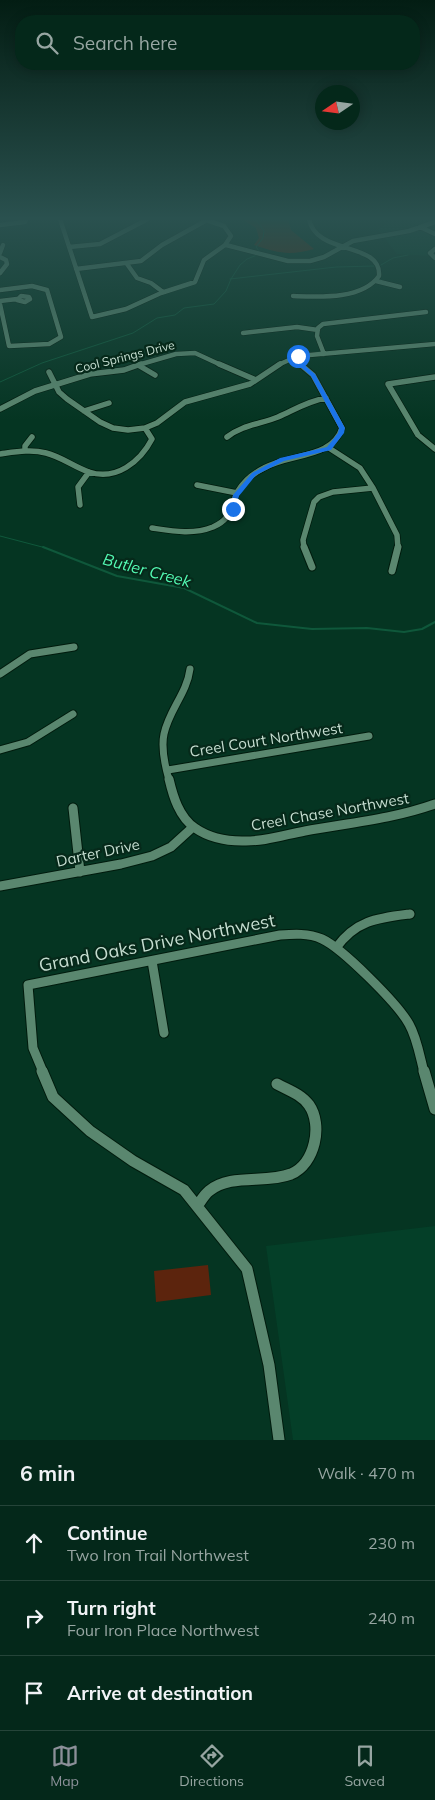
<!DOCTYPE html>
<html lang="en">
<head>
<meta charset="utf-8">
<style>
  body { margin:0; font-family:Mulish,sans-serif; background:#0d3023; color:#f1f3f6 }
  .compass { position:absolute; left:315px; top:85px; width:45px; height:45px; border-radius:50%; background:#04281a; box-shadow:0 2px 12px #0003; rotate:257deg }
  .stop { position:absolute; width:15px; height:15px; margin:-11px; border:4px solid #1a73e8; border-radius:50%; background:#fff }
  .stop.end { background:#1a73e8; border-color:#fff; box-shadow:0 1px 5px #0008 }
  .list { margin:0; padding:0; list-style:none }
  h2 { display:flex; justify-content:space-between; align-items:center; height:65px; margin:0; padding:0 20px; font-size:21px }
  h2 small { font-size:16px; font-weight:400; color:#97a6a2 }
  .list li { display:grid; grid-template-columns:32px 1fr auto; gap:15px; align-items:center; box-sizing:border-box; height:75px; padding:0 20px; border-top:1px solid #254439 }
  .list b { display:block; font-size:19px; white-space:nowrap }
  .list p { margin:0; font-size:16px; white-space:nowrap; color:#97a6a2 }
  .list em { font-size:16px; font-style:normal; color:#97a6a2 }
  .icon { flex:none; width:28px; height:28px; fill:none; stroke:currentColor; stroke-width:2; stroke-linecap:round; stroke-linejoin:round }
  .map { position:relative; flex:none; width:435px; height:1440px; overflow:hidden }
  .search { position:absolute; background:#04281a; box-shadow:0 2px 12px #0003; left:15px; right:15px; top:15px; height:55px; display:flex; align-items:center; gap:12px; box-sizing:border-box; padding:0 18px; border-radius:20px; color:#97a6a2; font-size:19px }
  .sheet { height:290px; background:#04281a }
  nav { display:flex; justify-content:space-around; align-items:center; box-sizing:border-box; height:70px; border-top:1px solid #254439; background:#04281a; font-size:14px; color:#97a6a2 }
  nav a { display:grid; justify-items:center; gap:2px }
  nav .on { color:#8c9099 }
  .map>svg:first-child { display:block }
  .built { fill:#043f28 }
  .green { fill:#5c240d }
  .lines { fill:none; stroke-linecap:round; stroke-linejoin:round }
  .stream-far1 { stroke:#0f583b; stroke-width:1 }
  .stream { stroke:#0f583b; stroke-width:2 }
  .street-far4-casing { stroke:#001b0d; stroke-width:5.5 }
  .street-far3-casing { stroke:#001b0d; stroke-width:7 }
  .street-far2-casing { stroke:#001b0d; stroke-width:9 }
  .street-far1-casing { stroke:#001b0d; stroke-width:11 }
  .street-casing { stroke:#001b0d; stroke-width:13 }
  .street-far4 { stroke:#5a876f; stroke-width:4.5 }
  .street-far3 { stroke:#5a876f; stroke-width:5.5 }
  .street-far2 { stroke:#5a876f; stroke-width:7 }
  .street-far1 { stroke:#5a876f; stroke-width:9 }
  .street { stroke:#5a876f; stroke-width:11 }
  .route { fill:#1a73e8 }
  .labels { text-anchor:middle; stroke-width:4.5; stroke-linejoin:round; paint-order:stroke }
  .far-street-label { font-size:12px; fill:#c5ddd0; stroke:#06291a }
  .street-label { font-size:15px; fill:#c5ddd0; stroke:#06291a }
  .water-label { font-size:16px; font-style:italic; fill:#53fab3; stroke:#06291a }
  .near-street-label { font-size:18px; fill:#c5ddd0; stroke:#06291a }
</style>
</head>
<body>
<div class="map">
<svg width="435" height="1440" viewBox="0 0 435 1440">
  <rect width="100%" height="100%" fill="#053522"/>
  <path class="built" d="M382 219H435V263L429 256 397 254 378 230 385 224Z
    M435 1226V1440H293L266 1246Z"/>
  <path class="green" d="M242 219H288L291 230 314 249C289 256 278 253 254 245L259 238 256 228Z
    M208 1265 211 1295 156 1302 154 1271Z"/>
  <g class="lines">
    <path class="stream-far1" d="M256 219 264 231 263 238 256 247 259 251
      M381 265 393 258 408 255
      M230 279 336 267 375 266
      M0 382 42 363 133 333 157 318 175 315 184 308 214 304 226 291 231 279 240 265 247 259 257 255
      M0 536 46 548"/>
    <path class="stream" d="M43 547 117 576 184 588 257 623 312 629 367 628 404 632 422 629 435 622"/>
    <defs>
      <path id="street-far4" d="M60 219 92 317 126 309 161 293 195 282 204 260 225 245 231 236 224 226 203 219
        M0 225 25 222 26 219
        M420 227 435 234
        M226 245 288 261H310L324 257 353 241 409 231 435 222
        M69 247 100 244 148 219
        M435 249 430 253 435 258
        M0 253 3 245
        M0 257 6 260 7 264 0 273
        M127 264 137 278 151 283 163 292
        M76 269 141 261 162 245 207 220
        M376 281 400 287
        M0 290 32 286 47 290 61 337 49 344 9 346 0 304
        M21 296 29 297 30 299 25 302 17 300Z
        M293 296C319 297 362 300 379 276 382 241 316 256 309 219
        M0 301 17 299
        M243 333 297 327 318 330
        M324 354 317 336 318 328 323 324 426 312
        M293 358 301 365
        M138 365 176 354 195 353 221 365
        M278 365 298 356 435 344"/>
      <path id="street-far3" d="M219 364 256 380
        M138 365 155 375
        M49 372 59 392 67 399 100 422 113 428 128 430 145 428 157 423 185 402 250 384 280 364
        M435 377 388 384 418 435 435 449
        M0 409 35 391 90 374 124 370 141 364
        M84 411 109 403
        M227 437C242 425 261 424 278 417 294 410 308 401 326 398
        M329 448 360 468 373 488 397 535 398 548
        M25 451V446L32 437
        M0 454C15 452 31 449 46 453 62 457 74 467 89 472 116 481 140 462 152 439L145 428
        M197 485 237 493
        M80 505 78 487 89 472
        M152 528C172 531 193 535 213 527 233 518 229 508 238 491 244 481 254 473 264 468 290 453 332 459 342 428L313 375 300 364
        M304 548 303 540 314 502 319 497 333 492 373 488"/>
      <path id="street-far2" d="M304 547 312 567
        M392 571 398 547
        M0 674 30 654 74 647
        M0 750 28 742 73 714
        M168 770 369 736
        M169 780C165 766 161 748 164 734 169 710 187 693 190 669"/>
      <path id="street-far1" d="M169 779C173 796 179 817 195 828 208 837 226 841 242 841 263 842 284 835 305 831 349 823 393 819 435 804
        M73 808 80 872
        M0 886 121 864 152 856 171 847 193 827
        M336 948C356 920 378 918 410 914
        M152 961 164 1033
        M43 1072 33 1048 28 985 280 935C294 934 308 933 322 939 342 948 398 1004 409 1024 417 1038 420 1057 424 1072"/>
      <path id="street" d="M42 1071 53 1097 90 1131 133 1161 184 1190 247 1269 269 1365 279 1440
        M424 1071 435 1109
        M197 1206C201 1201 204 1195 209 1191 231 1173 265 1184 291 1174 315 1164 323 1125 309 1105 301 1094 288 1090 277 1084"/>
    </defs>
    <use href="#street-far4" class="street-far4-casing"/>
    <use href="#street-far3" class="street-far3-casing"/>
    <use href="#street-far2" class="street-far2-casing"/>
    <use href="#street-far1" class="street-far1-casing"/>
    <use href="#street" class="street-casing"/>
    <use href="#street-far4" class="street-far4"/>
    <use href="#street-far3" class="street-far3"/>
    <use href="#street-far2" class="street-far2"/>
    <use href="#street-far1" class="street-far1"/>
    <use href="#street" class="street"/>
  </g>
  <linearGradient id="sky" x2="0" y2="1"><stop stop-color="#031d13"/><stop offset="0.52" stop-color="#2a514f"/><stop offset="1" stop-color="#2a514f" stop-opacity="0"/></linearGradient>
  <rect width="435" height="420" fill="url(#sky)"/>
  <path class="route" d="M296 355H300V357L297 359 315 374 345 428 344 433 331 450 284 461 256 475 239 496 235 511H230L233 495 252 473 280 458 327 447 338 433 339 428 311 376 290 358Z"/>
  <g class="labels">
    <g class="far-street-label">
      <text transform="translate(125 357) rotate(-14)" y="4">Cool Springs Drive</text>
    </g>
    <g class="street-label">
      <text transform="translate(266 740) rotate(-9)" y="5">Creel Court Northwest</text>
      <text transform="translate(330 812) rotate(-10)" y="5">Creel Chase Northwest</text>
      <text transform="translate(98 853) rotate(-12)" y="5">Darter Drive</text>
    </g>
    <g class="water-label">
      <text transform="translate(147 570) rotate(15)" y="6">Butler Creek</text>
    </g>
    <g class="near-street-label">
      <text transform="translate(157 943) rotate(-11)" y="6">Grand Oaks Drive Northwest</text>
    </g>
  </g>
</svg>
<svg class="compass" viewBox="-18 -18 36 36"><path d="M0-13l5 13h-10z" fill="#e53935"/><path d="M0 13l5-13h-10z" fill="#97a6a2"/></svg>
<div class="stop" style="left:298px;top:356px"></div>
<div class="stop end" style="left:233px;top:509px"></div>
<div class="search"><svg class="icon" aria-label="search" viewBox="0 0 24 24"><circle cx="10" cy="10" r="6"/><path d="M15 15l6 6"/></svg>Search here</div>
</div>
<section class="sheet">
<h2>6 min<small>Walk · 470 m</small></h2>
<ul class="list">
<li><svg class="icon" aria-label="ahead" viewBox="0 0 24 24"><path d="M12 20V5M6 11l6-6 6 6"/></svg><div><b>Continue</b><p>Two Iron Trail Northwest</p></div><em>230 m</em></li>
<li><svg class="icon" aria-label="right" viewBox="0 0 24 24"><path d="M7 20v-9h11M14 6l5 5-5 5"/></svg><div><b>Turn right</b><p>Four Iron Place Northwest</p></div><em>240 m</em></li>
<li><svg class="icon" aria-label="arrive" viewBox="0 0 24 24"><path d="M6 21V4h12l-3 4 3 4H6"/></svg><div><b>Arrive at destination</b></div></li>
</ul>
</section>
<nav>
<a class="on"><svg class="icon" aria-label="map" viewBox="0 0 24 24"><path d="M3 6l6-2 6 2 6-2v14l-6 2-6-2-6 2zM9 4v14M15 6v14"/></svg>Map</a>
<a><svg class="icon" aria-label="directions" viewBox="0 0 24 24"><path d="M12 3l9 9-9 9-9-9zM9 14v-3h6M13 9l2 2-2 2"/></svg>Directions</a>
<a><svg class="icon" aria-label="saved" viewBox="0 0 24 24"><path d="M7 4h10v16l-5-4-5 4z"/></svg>Saved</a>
</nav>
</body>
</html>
